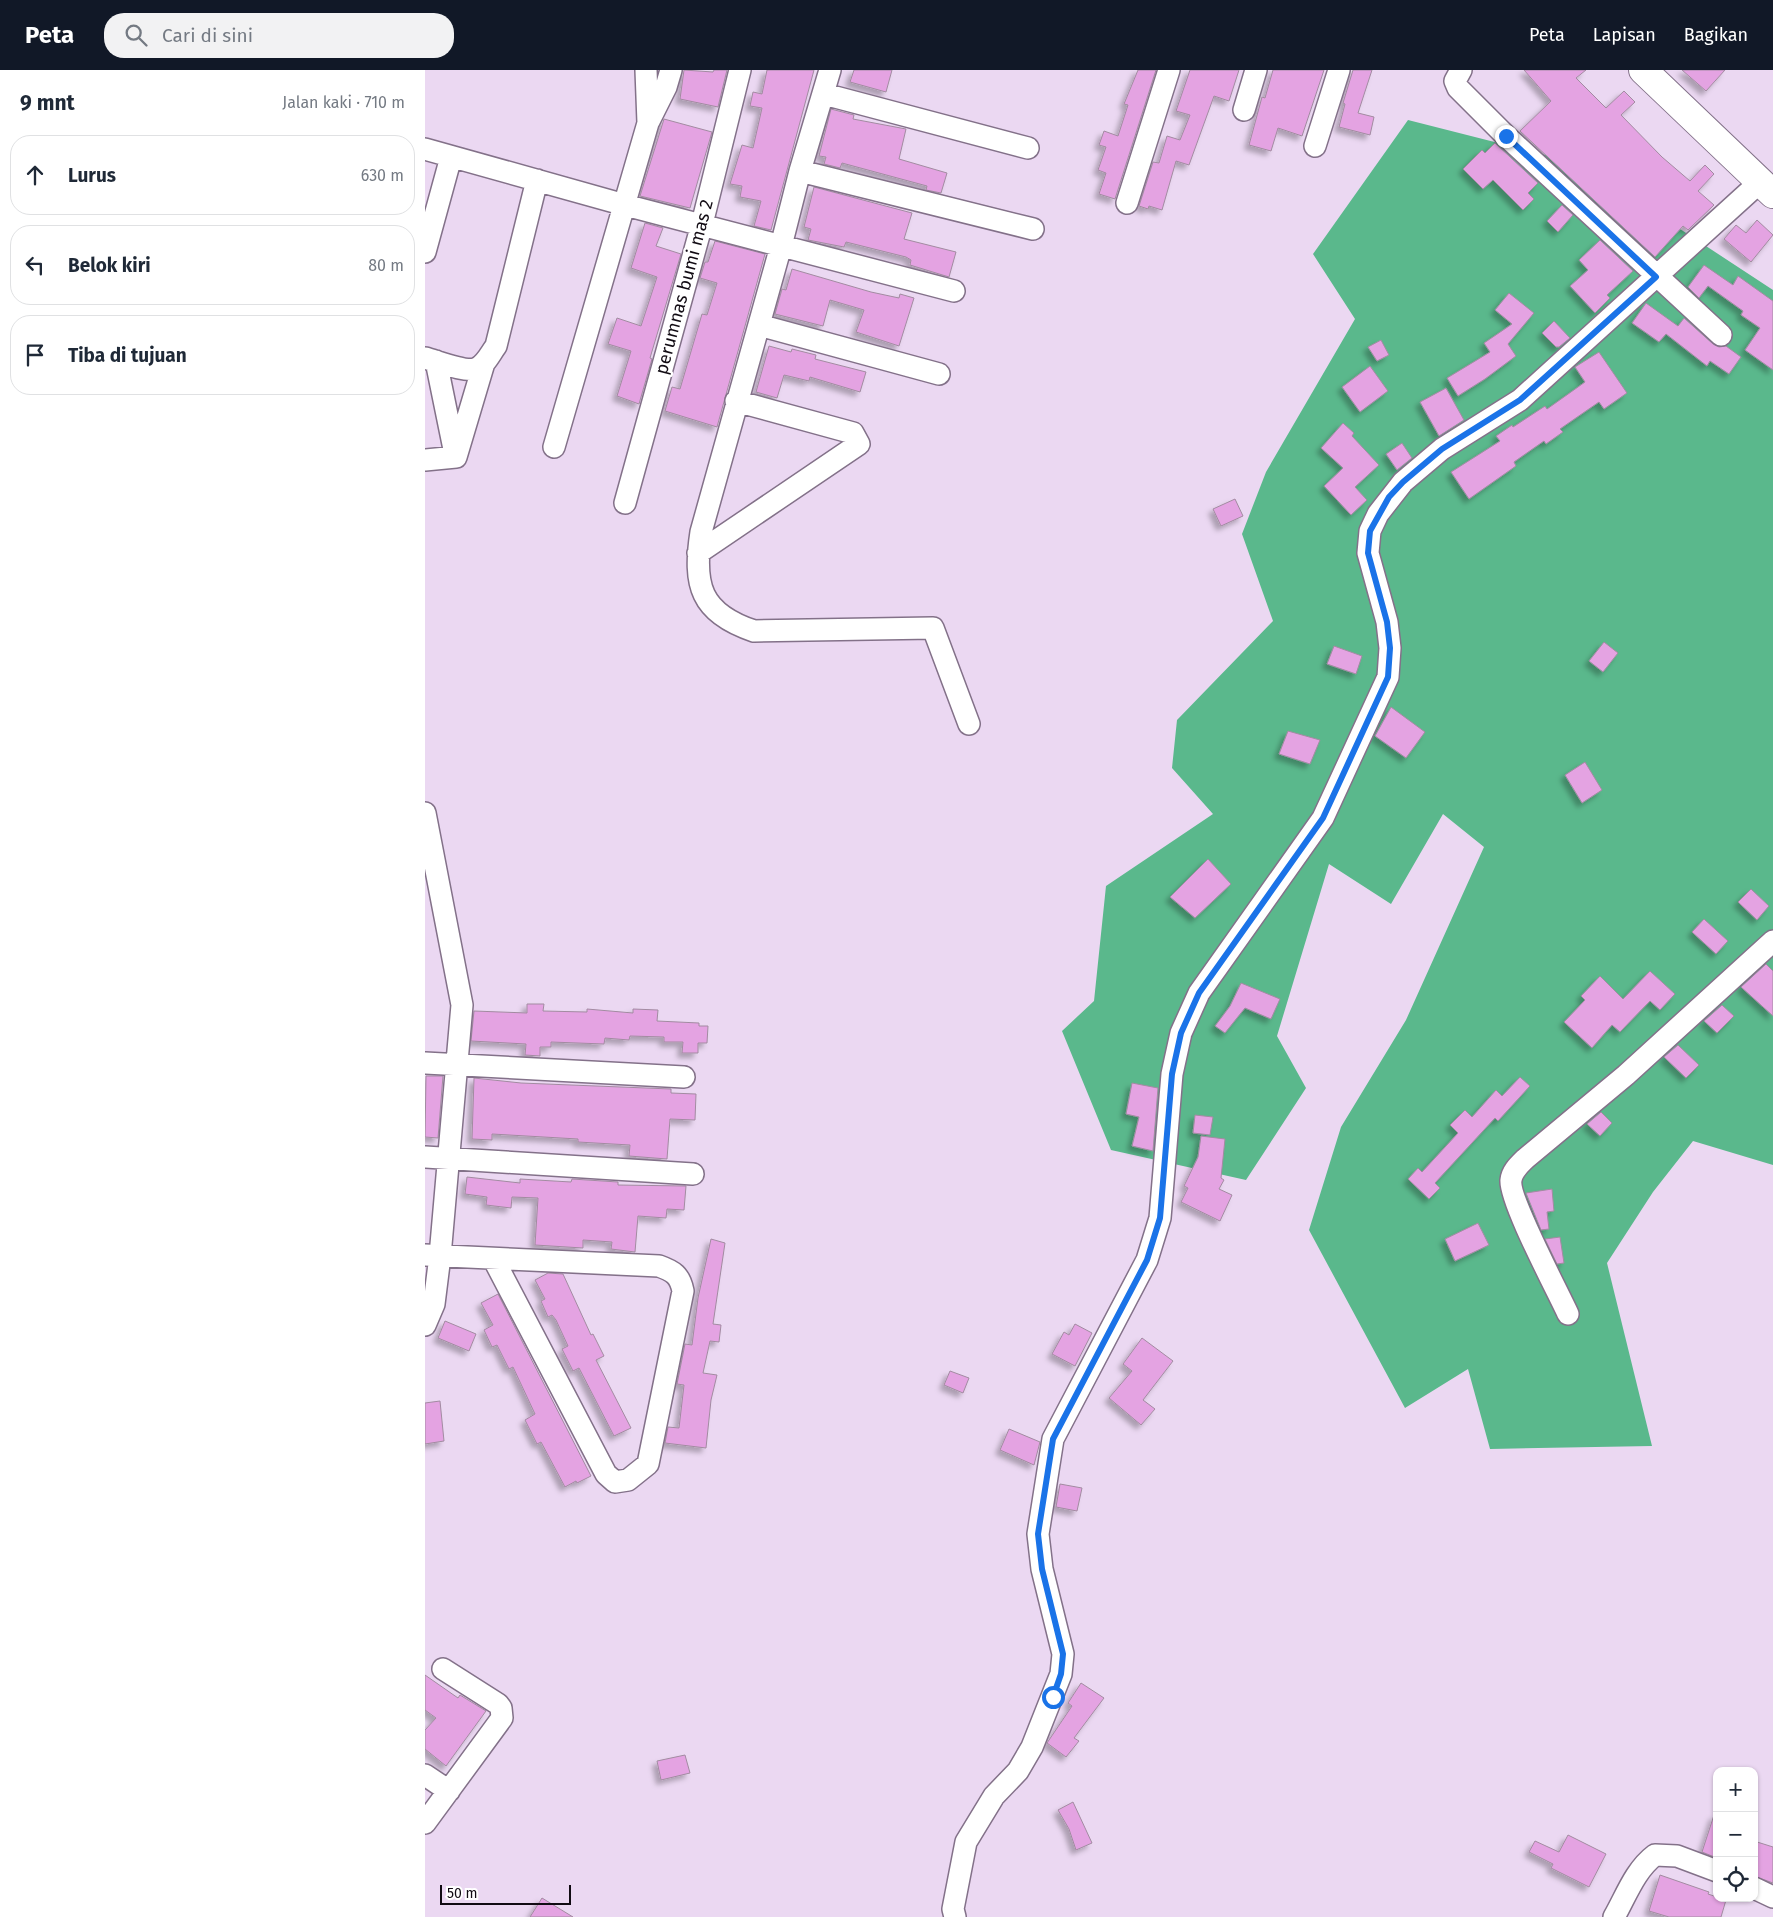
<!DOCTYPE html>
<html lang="id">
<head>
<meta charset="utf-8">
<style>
  body { margin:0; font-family:"Fira Sans",sans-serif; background:#f2f2f3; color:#1f2937 }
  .controls { position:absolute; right:15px; bottom:15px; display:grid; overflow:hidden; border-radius:10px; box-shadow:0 1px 4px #0004 }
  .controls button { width:45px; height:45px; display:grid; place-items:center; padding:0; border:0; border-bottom:1px solid #e0e1e3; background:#fff; color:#1f2937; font:25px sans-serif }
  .scale { position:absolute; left:15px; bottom:12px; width:131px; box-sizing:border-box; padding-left:5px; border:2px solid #110b13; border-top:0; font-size:14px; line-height:18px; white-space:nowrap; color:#110b13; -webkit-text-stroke:4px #fff; paint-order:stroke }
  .stop { position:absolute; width:15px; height:15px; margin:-11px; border:4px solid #1a73e8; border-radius:50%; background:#fff }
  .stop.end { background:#1a73e8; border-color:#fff; box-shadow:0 1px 5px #0008 }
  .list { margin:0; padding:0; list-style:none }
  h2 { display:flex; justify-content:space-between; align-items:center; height:65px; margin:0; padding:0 20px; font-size:21px }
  h2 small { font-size:16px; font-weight:400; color:#747a83 }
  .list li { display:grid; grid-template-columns:32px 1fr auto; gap:15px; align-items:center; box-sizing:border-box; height:80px; margin:0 10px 10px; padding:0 10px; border:1px solid #e0e1e3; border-radius:20px }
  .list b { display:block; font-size:19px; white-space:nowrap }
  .list em { font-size:16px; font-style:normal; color:#747a83 }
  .icon { flex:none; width:28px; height:28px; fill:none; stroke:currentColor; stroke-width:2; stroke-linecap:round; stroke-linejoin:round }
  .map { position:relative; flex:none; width:1348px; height:1847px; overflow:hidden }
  header { display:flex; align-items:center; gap:30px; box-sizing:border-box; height:70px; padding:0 25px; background:#111827; color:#fff }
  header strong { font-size:24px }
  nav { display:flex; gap:28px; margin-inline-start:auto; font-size:18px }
  .search { width:350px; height:45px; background:#f2f2f3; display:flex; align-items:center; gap:12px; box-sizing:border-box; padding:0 18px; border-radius:20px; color:#747a83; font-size:19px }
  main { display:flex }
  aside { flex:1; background:#fff }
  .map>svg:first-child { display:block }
  .forest { fill:#5ab88c }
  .building { fill:#e4a3e2; stroke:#a28ba1; filter:url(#shadow) }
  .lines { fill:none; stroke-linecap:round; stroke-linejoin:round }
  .minor-casing { stroke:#837189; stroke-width:24 }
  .trunk-casing { stroke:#837189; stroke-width:30 }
  .minor { stroke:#fff; stroke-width:21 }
  .trunk { stroke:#fff; stroke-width:28 }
  .route { stroke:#1a73e8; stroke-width:6 }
  .labels { text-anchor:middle; stroke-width:4.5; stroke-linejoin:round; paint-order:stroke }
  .street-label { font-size:18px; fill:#110b13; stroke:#fff }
</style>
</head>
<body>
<header>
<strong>Peta</strong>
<div class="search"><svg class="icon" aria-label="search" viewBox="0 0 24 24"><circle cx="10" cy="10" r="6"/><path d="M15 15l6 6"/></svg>Cari di sini</div>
<nav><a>Peta</a><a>Lapisan</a><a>Bagikan</a></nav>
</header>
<main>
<aside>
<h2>9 mnt<small>Jalan kaki · 710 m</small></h2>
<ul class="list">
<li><svg class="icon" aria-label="ahead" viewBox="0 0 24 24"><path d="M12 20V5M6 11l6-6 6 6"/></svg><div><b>Lurus</b></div><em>630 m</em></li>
<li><svg class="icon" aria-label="left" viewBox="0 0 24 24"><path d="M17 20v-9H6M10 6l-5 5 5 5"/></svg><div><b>Belok kiri</b></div><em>80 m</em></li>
<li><svg class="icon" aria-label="arrive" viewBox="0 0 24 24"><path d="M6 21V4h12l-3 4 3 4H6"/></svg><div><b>Tiba di tujuan</b></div></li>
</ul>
</aside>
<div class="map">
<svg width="1348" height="1847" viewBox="0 0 1348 1847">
  <defs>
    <filter id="shadow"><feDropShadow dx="-4.5" dy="4.5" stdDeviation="2.5" flood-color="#0004"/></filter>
  </defs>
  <rect width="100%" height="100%" fill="#ebd8f2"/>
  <path class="forest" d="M983 50 1156 94 1348 220V1095L1268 1071 1228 1122 1182 1193 1227 1376 1065 1379 1043 1299 980 1338 884 1160 916 1057 981 950 1059 777 1018 744 966 834 904 794 852 966 881 1018 821 1110 686 1080 637 961 669 931 681 816 788 744 747 698 752 650 848 551 817 464 841 402 930 249 888 184Z"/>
  <path class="building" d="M259 0 288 2 289 0H302L293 37 255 29Z
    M342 0H389L346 160 329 156 336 131 315 127 317 116 305 114 317 75 328 78 337 38 325 36 328 22 337 24Z
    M429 0H467L461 22 425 12Z
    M713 0H731L690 129 674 124 681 103 673 100 681 77 674 75 679 61 693 66 703 35 699 34Z
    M765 0H814L804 31 789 26 764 95 751 91 737 140 724 136 723 139 714 136 728 92 734 93 742 66 755 70 765 45 751 41Z
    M848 0H899L877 66 853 58 846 81 824 75 837 27 840 28Z
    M928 0H947L933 43 949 47 945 65 914 57 920 34 918 33Z
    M1099 0H1161L1151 8 1181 38 1199 21 1210 32 1196 45 1237 87 1265 111 1280 95 1289 104 1273 121 1289 135 1263 160 1258 156 1230 187 1095 61 1126 31Z
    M1257 0H1300L1281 21Z
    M406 39 429 45 428 49 481 59 474 89 522 103 516 123 501 120 502 116 417 93 415 98 399 94 401 87 394 86Z
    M239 49 287 62 265 138 215 126Z
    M1070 73 1113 113 1103 123 1109 129 1098 140 1068 110 1058 119 1038 99 1057 80 1060 83Z
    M389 117 487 143 479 169 531 182 524 207 485 195 486 190 481 187 421 172 419 177 383 170 386 159 379 157Z
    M1137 135 1148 145 1133 162 1122 151Z
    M1332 150 1348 165 1326 192 1299 169 1311 155 1321 163Z
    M220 153 238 158 231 176 256 184 225 288 227 289 214 334 192 326 206 281 183 274 192 248 216 256 232 207 206 198Z
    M1175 170 1208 201 1182 225 1185 228 1170 243 1145 216 1163 200 1154 190Z
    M290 171 340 184 292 357 240 341 247 317 255 319 277 244 282 245 292 213 275 208 280 192H283Z
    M1279 195 1308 215 1313 206 1348 231V300L1320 280 1335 258 1316 245 1318 241 1283 216 1274 228 1263 217Z
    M367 199 446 222 474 228 475 224 489 228 474 276 431 262 439 240 405 230 398 256 350 244 357 219 361 220Z
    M1084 223 1109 243 1083 274 1091 286 1060 309 1033 326 1022 308 1065 282 1059 273 1087 254 1070 240Z
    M1221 233 1253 256 1259 248 1288 274 1294 277 1301 276 1316 287 1304 304 1285 291 1282 296 1241 264 1234 272 1207 253Z
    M1129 251 1145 268 1134 277H1131L1117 263Z
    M956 270 964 285 952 291 943 277Z
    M344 276 366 282 367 279 391 285 390 289 441 302 435 322 385 307 384 311 359 305 352 328 331 322Z
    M1174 282 1202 323 1179 339 1174 332 1135 359 1138 362 1121 374 1119 371 1089 392 1091 396 1044 429 1026 402 1075 371 1071 366 1087 355 1088 357 1120 336 1122 339 1160 312 1150 297Z
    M945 296 963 321 935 342 917 317Z
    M1021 318 1039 350 1014 366 995 332Z
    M918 353 929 363 927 366 954 395 930 417 942 430 926 445 899 416 918 398 896 378Z
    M977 373 987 388 972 400 961 384Z
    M810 429 818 446 796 456 788 439Z
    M1179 572 1193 583 1178 602 1164 591Z
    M909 576 937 586 931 604 902 594Z
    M966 637 1000 662 981 688 950 666Z
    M863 661 895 670 885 694 854 684Z
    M1160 692 1177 720 1157 733 1140 705Z
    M783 789 806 814 770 848 745 827Z
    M1326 819 1344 836 1332 850 1313 832Z
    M1279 849 1303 871 1291 884 1267 862Z
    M1341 894 1348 901V946L1316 917Z
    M1225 901 1250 924 1235 940 1225 931 1195 962 1187 955 1167 978 1139 952 1160 930 1156 926 1175 906 1198 929Z
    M816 913 855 929 846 949 820 938 800 963 790 956 805 936Z
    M102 934H119L118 941 162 942V939L208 943V939L233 940 232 951 274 953V956H283L282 973H273V983H257L258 972H239V967L205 966 204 970 180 968 179 974 126 972V977H115V986L100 985 101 974 46 971 49 941 102 943Z
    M1297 935 1309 946 1292 963 1279 951Z
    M1253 975 1274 995 1261 1008 1239 987Z
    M1 1006H18L13 1068 0 1067Z
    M1095 1007 1105 1016 1073 1051 1070 1048 1010 1113 1015 1118 1004 1129 983 1109 993 1098 997 1102 1033 1063 1025 1055 1040 1040 1047 1047 1071 1020 1077 1026Z
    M49 1008 96 1013 246 1019V1023L271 1024 270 1050 245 1049 242 1089 204 1086 205 1075 153 1072V1069L67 1064V1070L47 1069Z
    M707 1013 733 1018 728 1081 707 1076 714 1047 701 1044Z
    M1176 1042 1187 1053 1175 1066 1162 1054Z
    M770 1045 788 1047 785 1065 768 1063Z
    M776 1066 800 1069 796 1108 799 1110 794 1119 807 1125 795 1151 756 1132 763 1118 759 1116 773 1087Z
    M42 1107 95 1113V1109L146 1112 147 1109 193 1112V1115L261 1116 259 1140 242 1139 241 1148 213 1146 210 1182 186 1179 187 1172 158 1170V1178L110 1175 113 1128 87 1127 86 1138 61 1135 62 1127 40 1124Z
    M1127 1119 1129 1141 1122 1142 1124 1159 1116 1160 1101 1123Z
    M1053 1153 1064 1175 1030 1191 1020 1169Z
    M1135 1167 1139 1193 1132 1194 1120 1169Z
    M286 1169 300 1173 288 1254 296 1255 294 1272 285 1271 278 1303 292 1305 286 1330 281 1378 240 1373 243 1357 254 1358 259 1315 252 1314 260 1274 267 1275 273 1228Z
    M123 1203 138 1204 166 1265 168 1264 179 1286 171 1290 206 1358 189 1366 154 1298 148 1301 137 1279 143 1276 131 1250 127 1245 123 1247 116 1231 120 1229 110 1210Z
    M73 1224 166 1406 152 1413 151 1411 140 1417 116 1372 112 1374 100 1350 110 1344 88 1297 84 1299 72 1275 67 1277 59 1260 68 1255 56 1233Z
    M20 1251 51 1264 44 1281 13 1268Z
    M650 1254 667 1263 650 1296 627 1284 639 1262 644 1265Z
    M717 1268 748 1291 718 1330 730 1339 716 1355 684 1328 707 1301 698 1294Z
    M525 1301 544 1308 538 1323 519 1315Z
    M15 1331 19 1371 0 1374V1333Z
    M584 1359 615 1372 609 1395 575 1380Z
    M635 1414 657 1418 652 1441 631 1437Z
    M0 1605 33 1628 35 1625 61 1641 21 1696 0 1679V1660L11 1648 0 1640Z
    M656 1613 679 1628 649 1668 654 1671 641 1687 622 1673 647 1636 643 1633Z
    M260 1685 265 1703 236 1710 232 1691Z
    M648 1732 667 1773 651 1780 644 1759 633 1740Z
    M1289 1745H1292V1788L1277 1782Z
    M1143 1765 1181 1784 1164 1817 1126 1798 1128 1794 1104 1782 1110 1771 1134 1782Z
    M1329 1771 1348 1777V1813L1329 1806Z
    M1235 1805 1284 1822 1283 1824 1301 1830 1296 1847H1244L1224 1841Z
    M117 1828 148 1847H105Z"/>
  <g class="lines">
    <defs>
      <path id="minor" d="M405 0 375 101 356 176 276 462C268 515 275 543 329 561L508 558 544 654
        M1036 0 1030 11 1033 18 1081 66 1296 265
        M399 24 603 78
        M819 40 831 0
        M224 51 241 17 246 0
        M890 76 914 0
        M0 79 200 135 529 221
        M375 101 608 159
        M702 133 744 0
        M0 182 26 87
        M334 255 514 304
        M0 288C12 291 39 302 50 299 60 296 65 284 71 276L112 110
        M11 291 30 384
        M129 377 223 53 221 0
        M0 390 31 387 59 293
        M200 433 277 154 315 0
        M273 483 434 374 428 363 311 331
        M0 743 37 935 15 1186 9 1234 0 1255
        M0 993 259 1007
        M0 1087 268 1104
        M0 1185 234 1196C248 1201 255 1205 258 1221L223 1394 203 1410 190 1412 181 1404 69 1190
        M1143 1244C1133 1222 1083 1128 1086 1110 1087 1101 1094 1095 1100 1089L1201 1005 1348 871
        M0 1705 24 1721
        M0 1753 77 1648 76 1638 73 1634 18 1599
        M1329 1818 1348 1827
        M530 1847 528 1839 541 1772 569 1726 593 1701 607 1677 636 1604 638 1584 617 1499 613 1464 628 1369 722 1190 735 1148 747 1004 756 963 774 923 898 748 963 607 965 578 962 552 943 483 945 461 953 444 978 412 1017 379 1095 330 1335 112
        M1189 1847C1201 1826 1210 1800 1230 1785L1252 1786 1292 1801"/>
      <path id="trunk" d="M1218 0 1348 124"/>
    </defs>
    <use href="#minor" class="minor-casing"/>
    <use href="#trunk" class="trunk-casing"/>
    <use href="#minor" class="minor"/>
    <use href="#trunk" class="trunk"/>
  </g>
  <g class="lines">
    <path class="route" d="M628 1627 636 1604 638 1584 617 1499 613 1464 628 1369 722 1190 735 1148 747 1004 756 963 774 923 898 748 963 607 965 578 962 552 943 483 945 461 964 427 978 412 1017 379 1095 330 1231 207 1081 66"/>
  </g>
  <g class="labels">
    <g class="street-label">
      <text transform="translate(259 217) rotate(-75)" y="6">perumnas bumi mas 2</text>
    </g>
  </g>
</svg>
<div class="controls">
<button>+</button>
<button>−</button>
<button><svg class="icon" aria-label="locate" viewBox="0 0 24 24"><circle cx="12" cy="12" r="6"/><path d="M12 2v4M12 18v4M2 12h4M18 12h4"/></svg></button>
</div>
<div class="scale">50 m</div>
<div class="stop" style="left:628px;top:1627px"></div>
<div class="stop end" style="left:1081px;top:66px"></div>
</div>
</main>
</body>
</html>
